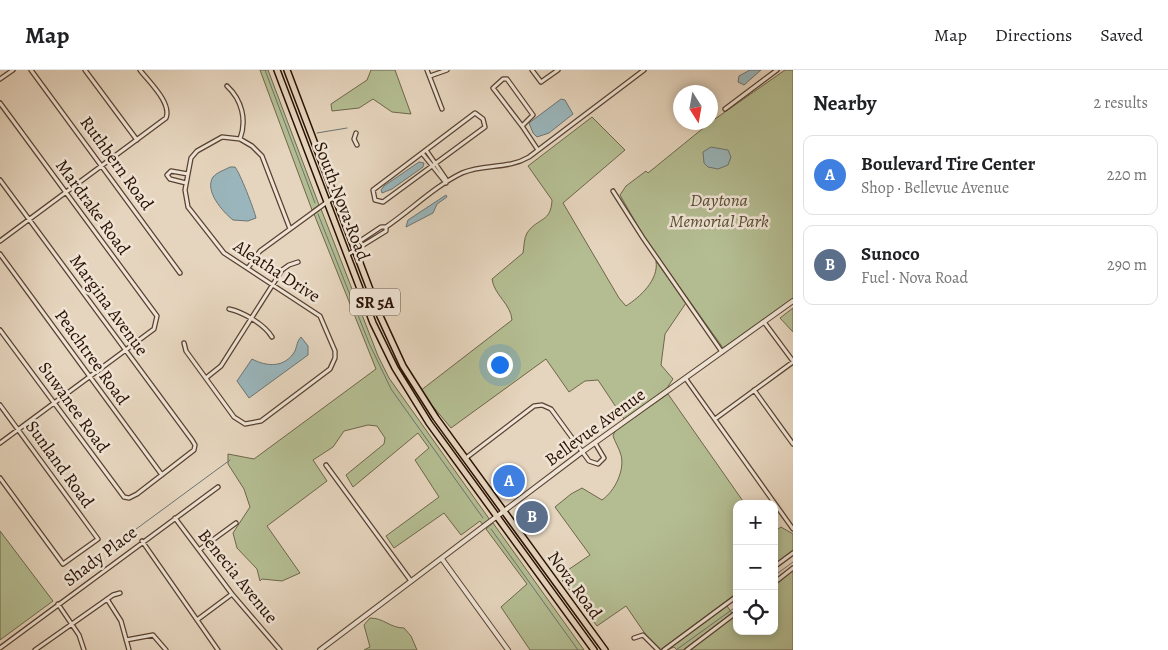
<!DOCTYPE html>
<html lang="en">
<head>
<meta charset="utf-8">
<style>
  body { margin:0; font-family:Alegreya,serif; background:#f6f6f6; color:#202124 }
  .controls { position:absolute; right:15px; bottom:15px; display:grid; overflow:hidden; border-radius:10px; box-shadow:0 2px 8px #0003 }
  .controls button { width:45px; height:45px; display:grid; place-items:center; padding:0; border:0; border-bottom:1px solid #e0e0e0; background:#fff; color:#202124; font:25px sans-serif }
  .compass { position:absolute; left:673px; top:15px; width:45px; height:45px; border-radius:50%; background:#fff; box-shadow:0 2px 8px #0003; rotate:169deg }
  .you { position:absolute; left:499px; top:294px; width:18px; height:18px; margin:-12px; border:4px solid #fff; border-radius:50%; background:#1a73e8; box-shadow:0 0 0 8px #1a73e833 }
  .badge { display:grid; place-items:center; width:32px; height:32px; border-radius:50%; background:#111827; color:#fff; font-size:16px; font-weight:700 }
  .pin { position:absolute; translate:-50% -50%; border:2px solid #fff; box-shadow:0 1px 5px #0006 }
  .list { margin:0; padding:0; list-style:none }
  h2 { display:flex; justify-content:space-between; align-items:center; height:65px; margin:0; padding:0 20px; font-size:21px }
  h2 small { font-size:16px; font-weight:400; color:#757577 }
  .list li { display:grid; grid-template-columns:32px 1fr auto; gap:15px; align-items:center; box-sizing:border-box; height:80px; margin:0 10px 10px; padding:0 10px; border:1px solid #e0e0e0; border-radius:10px }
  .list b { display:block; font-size:19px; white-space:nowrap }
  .list p { margin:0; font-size:16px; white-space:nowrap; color:#757577 }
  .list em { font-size:16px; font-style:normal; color:#757577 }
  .icon { flex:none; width:28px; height:28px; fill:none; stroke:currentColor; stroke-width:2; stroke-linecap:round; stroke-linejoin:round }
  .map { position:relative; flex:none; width:793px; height:580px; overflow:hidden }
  header { display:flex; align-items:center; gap:30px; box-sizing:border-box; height:70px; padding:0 25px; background:#fff; border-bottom:1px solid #e0e0e0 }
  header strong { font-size:24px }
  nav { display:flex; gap:28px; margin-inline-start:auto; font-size:18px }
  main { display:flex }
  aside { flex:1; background:#fff }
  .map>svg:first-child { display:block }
  .green { fill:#b4bd92; stroke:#6e664a }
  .water { fill:#9ab6bc; stroke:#6d7472 }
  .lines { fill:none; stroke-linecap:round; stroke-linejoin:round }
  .stream { stroke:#6d7472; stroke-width:1 }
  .minor-casing { stroke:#584131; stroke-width:5.5 }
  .tertiary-casing { stroke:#584131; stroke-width:6 }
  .primary-casing { stroke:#291002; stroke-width:8 }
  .minor { stroke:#efe4d5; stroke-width:3 }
  .tertiary { stroke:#efe4d5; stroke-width:4 }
  .primary { stroke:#e6d5be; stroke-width:5 }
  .labels { text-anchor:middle; stroke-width:5; stroke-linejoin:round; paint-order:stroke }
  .shield { fill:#efe4d5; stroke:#645041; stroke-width:1 }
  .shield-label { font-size:16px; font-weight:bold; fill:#291002 }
  .street-label { font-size:18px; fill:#291002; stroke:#efe4d5 }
  .park-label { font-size:18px; font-style:italic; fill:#5a4d34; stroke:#efe4d5 }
</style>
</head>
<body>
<header>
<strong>Map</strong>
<nav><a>Map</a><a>Directions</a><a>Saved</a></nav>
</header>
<main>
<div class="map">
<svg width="793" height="580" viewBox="0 0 793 580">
  <rect width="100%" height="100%" fill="#e6d5be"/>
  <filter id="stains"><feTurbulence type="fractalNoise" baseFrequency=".004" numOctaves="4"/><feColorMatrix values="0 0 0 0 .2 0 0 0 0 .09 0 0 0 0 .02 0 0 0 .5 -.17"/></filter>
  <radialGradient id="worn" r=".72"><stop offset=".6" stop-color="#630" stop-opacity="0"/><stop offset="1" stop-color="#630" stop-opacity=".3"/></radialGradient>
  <path class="green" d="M260 0H268L319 135 312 140Z
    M371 0H395L411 44 392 42 373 29 359 38 332 41 331 34 367 10Z
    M785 0H793V229L723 278 644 167 620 125 626 116 646 101 648 103 712 51Z
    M592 47 625 80 563 133 619 228 626 236C640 227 659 210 656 191L686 233 665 264 661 295 673 309 665 321 624 349 598 310 585 311 569 322 546 289 451 358 420 321 512 250C511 234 494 225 492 209L523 183C524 177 524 168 527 163 538 147 551 153 552 130L528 96Z
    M321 139 378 286 389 308 490 450 483 455 480 451 461 465 444 443 394 478 386 466 439 427 415 390 429 378 418 363 353 417 346 405 384 374 385 368 377 356 368 355 344 361 333 377 313 390 327 411 267 456 300 503 282 511 262 509 260 511 257 499 237 478 233 463 250 437 244 419 228 394V384L254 389 376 299 314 144Z
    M793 238V262L780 248Z
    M668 324 745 434H737V523L660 580 646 565 626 536 597 556 559 506 590 485 555 437 571 424 582 418 602 430C615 421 625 400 621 385 619 378 615 372 613 366L615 361Z
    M493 453 584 580H530L501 537 527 514 486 459Z
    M781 457 793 464V480L774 495V462Z
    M0 461 53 531 0 570Z
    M793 498V580H687L737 542V561H774V513Z
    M727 536 732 543 683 580H677L674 577 667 580Z
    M370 548C384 548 390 558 404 558L411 566 417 580H364L370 577 364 555Z"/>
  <path class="water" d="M750 0H761L744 15 738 12 739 6Z
    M561 29 565 30 573 44 549 63 537 67 533 63 529 53Z
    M711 77 728 80 731 87 728 95 718 99 708 97 704 93 703 82Z
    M419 92 424 93 423 97 392 119 382 123 381 120 384 116Z
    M230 97H235C240 103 254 139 256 148L248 151 233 150C223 142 204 121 213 107 217 102 225 100 230 97Z
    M446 125 447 127 437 134 433 143 406 157 408 150Z
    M301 267 308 276V285L249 328 237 311 252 289C267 297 285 298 295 281 297 276 297 271 301 267Z"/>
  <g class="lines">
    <path class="stream" d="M265 0 315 133
      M317 63 347 58
      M318 144 369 273 391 319 483 448
      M491 459 578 580
      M128 465 230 390
      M774 506 793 492
      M676 580 737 536"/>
    <defs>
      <path id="minor" d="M31 0 180 203
        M85 0 137 70
        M427 0 442 39
        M532 0 541 12 558 0
        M430 6 447 0
        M0 9 13 0
        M503 9H507L533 45 522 56 493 18Z
        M227 16C242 30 247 50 240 69
        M0 33 157 246 154 259 0 373
        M725 39 777 0
        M475 43 483 49 485 57 383 132 375 130 373 120Z
        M522 56 538 80
        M356 63 354 69 357 75
        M426 80 446 109V113
        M422 83 446 113
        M0 110 192 370 195 375 194 380 137 424 129 428 124 427 0 260
        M186 113 170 109 167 105 171 101 188 104
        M613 121 643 168 722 282
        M386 157C411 140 435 116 462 103 484 93 507 100 529 87L644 0
        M0 171 166 48C172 33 149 12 140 0
        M0 184 162 405
        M347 185 386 161V157H381L357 173V178
        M248 198 260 181 334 127
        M229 239C243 242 264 254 272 267
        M764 252 793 291
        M184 273 186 281 234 347 245 354 261 351 330 299 335 288V281L320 246 224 183 188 137 185 120 191 88 197 81 222 67 240 69 252 76 262 86 290 159
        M206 308 221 296 282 200 289 195 298 192
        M686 309 793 459
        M754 320 793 374
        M0 335 98 469 63 494 0 408
        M715 349 793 292
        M466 388 534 336 542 335 551 339 589 391 598 394 604 388 595 373
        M326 395 411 511
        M175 448 232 524 280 580
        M142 471 218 580
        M199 480 236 453
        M774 497 793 483
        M774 513 793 498
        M107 529 121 551 129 580
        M58 534 79 565 84 580
        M197 550 232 524
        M634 568 643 565 658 580
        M126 570 153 565 166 580
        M0 578 218 417
        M35 580 113 525 120 523
        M664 580 737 526
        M687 580 737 542"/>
      <path id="tertiary" d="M442 489 508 580
        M320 580 582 382 793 231"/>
      <path id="primary" d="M277 0 373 253 395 298 429 353 594 580
        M287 0 380 246 403 296 436 348 605 580"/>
    </defs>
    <use href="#minor" class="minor-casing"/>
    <use href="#tertiary" class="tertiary-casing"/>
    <use href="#primary" class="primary-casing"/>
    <use href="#minor" class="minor"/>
    <use href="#tertiary" class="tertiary"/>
    <use href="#primary" class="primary"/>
  </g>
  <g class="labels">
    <rect class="shield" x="350" y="218.5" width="50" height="27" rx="4"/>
    <g class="shield-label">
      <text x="375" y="238">SR 5A</text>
    </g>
    <g class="street-label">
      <text transform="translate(117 93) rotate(54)" y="6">Ruthbern Road</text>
      <text transform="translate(342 131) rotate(69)" y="6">South Nova Road</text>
      <text transform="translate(93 137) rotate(54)" y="6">Mardrake Road</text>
      <text transform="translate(277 201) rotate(33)" y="6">Aleatha Drive</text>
      <text transform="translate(109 235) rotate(54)" y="6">Margina Avenue</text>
      <text transform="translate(92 287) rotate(54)" y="6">Peachtree Road</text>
      <text transform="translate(74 337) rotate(54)" y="6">Suwanee Road</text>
      <text transform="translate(595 357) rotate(-36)" y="6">Bellevue Avenue</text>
      <text transform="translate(60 394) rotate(54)" y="6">Sunland Road</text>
      <text transform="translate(100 486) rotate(-37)" y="6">Shady Place</text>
      <text transform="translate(238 506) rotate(51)" y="6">Benecia Avenue</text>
      <text transform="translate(575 515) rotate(54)" y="6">Nova Road</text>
    </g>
    <g class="park-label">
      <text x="719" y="136">Daytona<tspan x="719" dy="21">Memorial Park</tspan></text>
    </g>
  </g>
  <rect width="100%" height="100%" filter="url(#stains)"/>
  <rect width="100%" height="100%" fill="url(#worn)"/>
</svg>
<div class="controls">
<button>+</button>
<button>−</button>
<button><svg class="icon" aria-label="locate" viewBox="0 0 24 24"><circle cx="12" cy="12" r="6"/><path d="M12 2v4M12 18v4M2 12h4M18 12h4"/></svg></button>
</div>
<svg class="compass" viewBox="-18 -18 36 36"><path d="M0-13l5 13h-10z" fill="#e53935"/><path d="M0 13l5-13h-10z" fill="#757577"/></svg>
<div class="you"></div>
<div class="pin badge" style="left:509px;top:411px;background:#3f7fe0">A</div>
<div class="pin badge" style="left:532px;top:447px;background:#5c6f8a">B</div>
</div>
<aside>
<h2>Nearby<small>2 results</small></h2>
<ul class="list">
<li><span class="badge" style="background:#3f7fe0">A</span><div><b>Boulevard Tire Center</b><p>Shop · Bellevue Avenue</p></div><em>220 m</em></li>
<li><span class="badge" style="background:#5c6f8a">B</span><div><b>Sunoco</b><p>Fuel · Nova Road</p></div><em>290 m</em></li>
</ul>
</aside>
</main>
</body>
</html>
